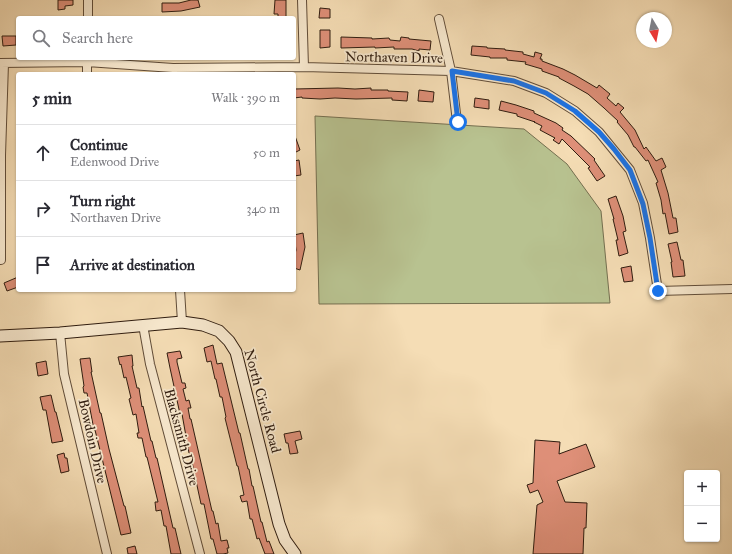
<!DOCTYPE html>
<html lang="en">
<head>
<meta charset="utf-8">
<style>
  body { margin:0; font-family:"IM FELL Great Primer",serif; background:#f7f7f7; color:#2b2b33 }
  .controls { position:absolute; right:12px; bottom:12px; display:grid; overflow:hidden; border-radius:4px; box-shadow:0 1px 3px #0004 }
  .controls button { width:36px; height:36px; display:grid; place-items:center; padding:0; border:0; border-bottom:1px solid #e1e1e2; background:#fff; color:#2b2b33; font:20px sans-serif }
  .compass { position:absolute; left:636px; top:12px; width:36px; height:36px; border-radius:50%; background:#fff; box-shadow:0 1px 3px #0004; rotate:170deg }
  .stop { position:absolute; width:12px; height:12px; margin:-9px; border:3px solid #1a73e8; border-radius:50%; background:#fff }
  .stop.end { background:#1a73e8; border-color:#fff; box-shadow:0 1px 4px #0008 }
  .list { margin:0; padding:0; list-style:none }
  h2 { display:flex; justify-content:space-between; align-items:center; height:52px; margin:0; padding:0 16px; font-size:17px }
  h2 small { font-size:13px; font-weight:400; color:#7c7c81 }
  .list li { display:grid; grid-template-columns:26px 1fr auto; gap:12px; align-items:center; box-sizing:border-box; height:56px; padding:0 16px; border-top:1px solid #e1e1e2 }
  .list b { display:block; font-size:15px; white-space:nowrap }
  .list p { margin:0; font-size:13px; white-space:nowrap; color:#7c7c81 }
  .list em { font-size:13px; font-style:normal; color:#7c7c81 }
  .icon { flex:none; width:22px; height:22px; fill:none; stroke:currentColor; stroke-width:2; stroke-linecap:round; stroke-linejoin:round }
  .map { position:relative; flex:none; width:732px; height:554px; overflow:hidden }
  .search { position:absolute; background:#fff; box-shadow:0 1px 3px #0004; left:16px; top:16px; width:280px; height:44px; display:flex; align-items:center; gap:10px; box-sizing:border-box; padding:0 14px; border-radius:4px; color:#7c7c81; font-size:15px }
  .panel { position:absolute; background:#fff; box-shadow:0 1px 3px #0004; left:16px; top:72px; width:280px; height:220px; border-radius:4px }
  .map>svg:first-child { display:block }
  .green { fill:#b8c290; stroke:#746f50 }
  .building { fill:#de8f78; stroke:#2f1c0f }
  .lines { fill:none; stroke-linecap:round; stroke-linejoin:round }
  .street-casing { stroke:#604c38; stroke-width:10 }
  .secondary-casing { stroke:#2f1c0f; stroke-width:13 }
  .street { stroke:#f8e9cf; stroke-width:8 }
  .secondary { stroke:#f8e9cf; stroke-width:11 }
  .route { stroke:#1a73e8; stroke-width:5 }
  .labels { text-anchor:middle; stroke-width:3.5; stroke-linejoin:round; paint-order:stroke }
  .street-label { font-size:14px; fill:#2f1c0f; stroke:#f8e9cf }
</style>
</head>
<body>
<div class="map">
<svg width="732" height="554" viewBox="0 0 732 554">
  <rect width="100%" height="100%" fill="#f5ddb5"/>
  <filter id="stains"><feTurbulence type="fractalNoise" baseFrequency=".005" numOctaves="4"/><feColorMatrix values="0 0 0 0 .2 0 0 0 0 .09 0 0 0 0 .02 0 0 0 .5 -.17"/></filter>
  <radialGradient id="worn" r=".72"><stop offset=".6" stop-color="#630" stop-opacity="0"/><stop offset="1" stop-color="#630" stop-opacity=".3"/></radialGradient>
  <path class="green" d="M315 116 524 129 567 164 601 211 610 303 319 304Z"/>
  <path class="building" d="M58 0H73V5L65 6V9L58 10Z
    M191 0H198L200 7 181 11 162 12V3H179Z
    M275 0H286V18H278V14H274Z
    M320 8 330 9V18H319Z
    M320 30H330V47L320 48Z
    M2 36H16V45L3 46Z
    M341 37 372 38V39L389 38 390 40 400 41 401 37 409 38V39L431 41 430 50 419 49V51L412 49H394V47L375 48V47L341 48Z
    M472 46 487 47V48L505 49V50L523 52V54L534 57 535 52 542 54 540 59H542V61L563 69 575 75 597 88 599 85 610 94 607 98 616 106 618 103 624 108 620 112 635 130 644 149 646 147 656 161 662 158 666 167 661 170 668 193 673 218H676L678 232 669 234 665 213 663 214 661 200 656 183 658 182 648 160 646 161 635 147H634L628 135 617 122 618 121 604 108 588 94 574 86 559 78V77L542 71V69L525 64 526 62 507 60V58H490V57L471 55Z
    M338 88 355 89 371 88V90H388V91L408 92 407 101 392 100V98L356 99 335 98 320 99 302 98V97L294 98V89Z
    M419 90 434 92 433 102 418 101Z
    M475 98 489 100V109L474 107Z
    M501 101 516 105 534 111V113L556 123 563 128 562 130 571 136 595 159 594 160 605 176 597 181 588 168 590 167 562 139 559 144 553 140 555 138 540 130 542 126 534 122H535L517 116V114L499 110Z
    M294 136H295L300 150 294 153Z
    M299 160 301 175 294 176V161Z
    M616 196 623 216 626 231 623 232 628 253 619 256 616 240H618L613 219H614L608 199Z
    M303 233 305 247 300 270 294 268V258L296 250 294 235Z
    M677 242 681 260H683L685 276 673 277 671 262H672L668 244Z
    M631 266 633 281 624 282 621 268Z
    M18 277V287L7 291 4 283Z
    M213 345 217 364 222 363 239 433H240L248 469H249L252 486H253L261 522H262L267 542 269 541 274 554H265L259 538 257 539 252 519H250L247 501 242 502 240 496 244 495 238 466H237L225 418 226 417 222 397H220L216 379H215L211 361 207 362 204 348Z
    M180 351 182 358 177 359V362L182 383H185L186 388 183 389 186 401 189 400 191 408H188L190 419H191L212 511H213L216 524 218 523 221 541 227 540 229 548H227L228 553 223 554H217L213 539H211L204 504H201L190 453H189L182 414H180L170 368 167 353Z
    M132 355 133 366H132L137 388H139L142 407 143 406 151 441H152L156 458H157L173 528H175L181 554H171L166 526H164L161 510 156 511 155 502H158L147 457H146L142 438H138L137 433H139L136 414 133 415 129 399 131 398 126 377 124 378 121 364 120 365 118 357Z
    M90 358 92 372H91L100 413H101L109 449 124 506H125L131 533 121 535 95 430H94L87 393H84L83 387 84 386 80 359Z
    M46 361 48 374 38 376 36 363Z
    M51 395 55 412H56L63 441 52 443 46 410H43L40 397Z
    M300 431 302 439 295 441 298 453 290 454 288 443H286L284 434Z
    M535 440 560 442 559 454 586 444 595 467 557 481 565 502 587 503 586 528H584L583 554H533L537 505 543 502 538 490 530 493 527 485 533 483Z
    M64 453 65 458H67L69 471 61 473 57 455Z
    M135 546 137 554H128L127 548Z"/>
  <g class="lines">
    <defs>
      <path id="street" d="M302 0 304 67
        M88 18V0
        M439 19 451 71 457 122
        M0 63 87 62 173 68 304 67 451 71 514 81 546 93 575 111 599 132 630 170 643 203 650 238 658 291 732 289
        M87 74V59
        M1 260V155L4 63
        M180 290 182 322
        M143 325 150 364 200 554
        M60 333 64 374 107 554"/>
      <path id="secondary" d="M0 336 60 333 182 322 203 325 219 331 229 341 236 352 279 524 285 540 295 554"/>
    </defs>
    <use href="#street" class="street-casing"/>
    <use href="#secondary" class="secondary-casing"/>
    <use href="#street" class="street"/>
    <use href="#secondary" class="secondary"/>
  </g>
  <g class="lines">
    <path class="route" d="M458 122 452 71 514 81 546 93 575 111 599 132 614 149 630 170 643 204 650 238 658 291"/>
  </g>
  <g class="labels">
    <g class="street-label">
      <text transform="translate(394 57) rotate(1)" y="5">Northaven Drive</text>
      <text transform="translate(263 401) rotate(75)" y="5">North Circle Road</text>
      <text transform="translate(182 437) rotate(75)" y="5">Blacksmith Drive</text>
      <text transform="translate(93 441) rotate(77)" y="5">Bowdoin Drive</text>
    </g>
  </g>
  <rect width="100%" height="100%" filter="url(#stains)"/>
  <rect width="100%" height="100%" fill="url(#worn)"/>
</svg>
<div class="controls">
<button>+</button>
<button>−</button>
</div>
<svg class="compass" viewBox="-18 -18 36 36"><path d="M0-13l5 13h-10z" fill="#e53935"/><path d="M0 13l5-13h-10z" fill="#7c7c81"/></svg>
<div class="stop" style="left:458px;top:122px"></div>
<div class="stop end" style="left:658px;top:291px"></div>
<div class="search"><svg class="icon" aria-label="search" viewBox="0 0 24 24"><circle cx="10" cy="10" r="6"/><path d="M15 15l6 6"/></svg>Search here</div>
<section class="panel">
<h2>5 min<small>Walk · 390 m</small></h2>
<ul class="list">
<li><svg class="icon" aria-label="ahead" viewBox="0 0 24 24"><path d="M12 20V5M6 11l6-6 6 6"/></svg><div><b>Continue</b><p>Edenwood Drive</p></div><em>50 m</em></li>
<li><svg class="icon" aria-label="right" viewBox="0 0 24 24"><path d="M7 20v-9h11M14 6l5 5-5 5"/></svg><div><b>Turn right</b><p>Northaven Drive</p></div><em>340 m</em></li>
<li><svg class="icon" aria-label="arrive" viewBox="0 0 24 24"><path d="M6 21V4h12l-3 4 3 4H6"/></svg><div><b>Arrive at destination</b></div></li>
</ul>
</section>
</div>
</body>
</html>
